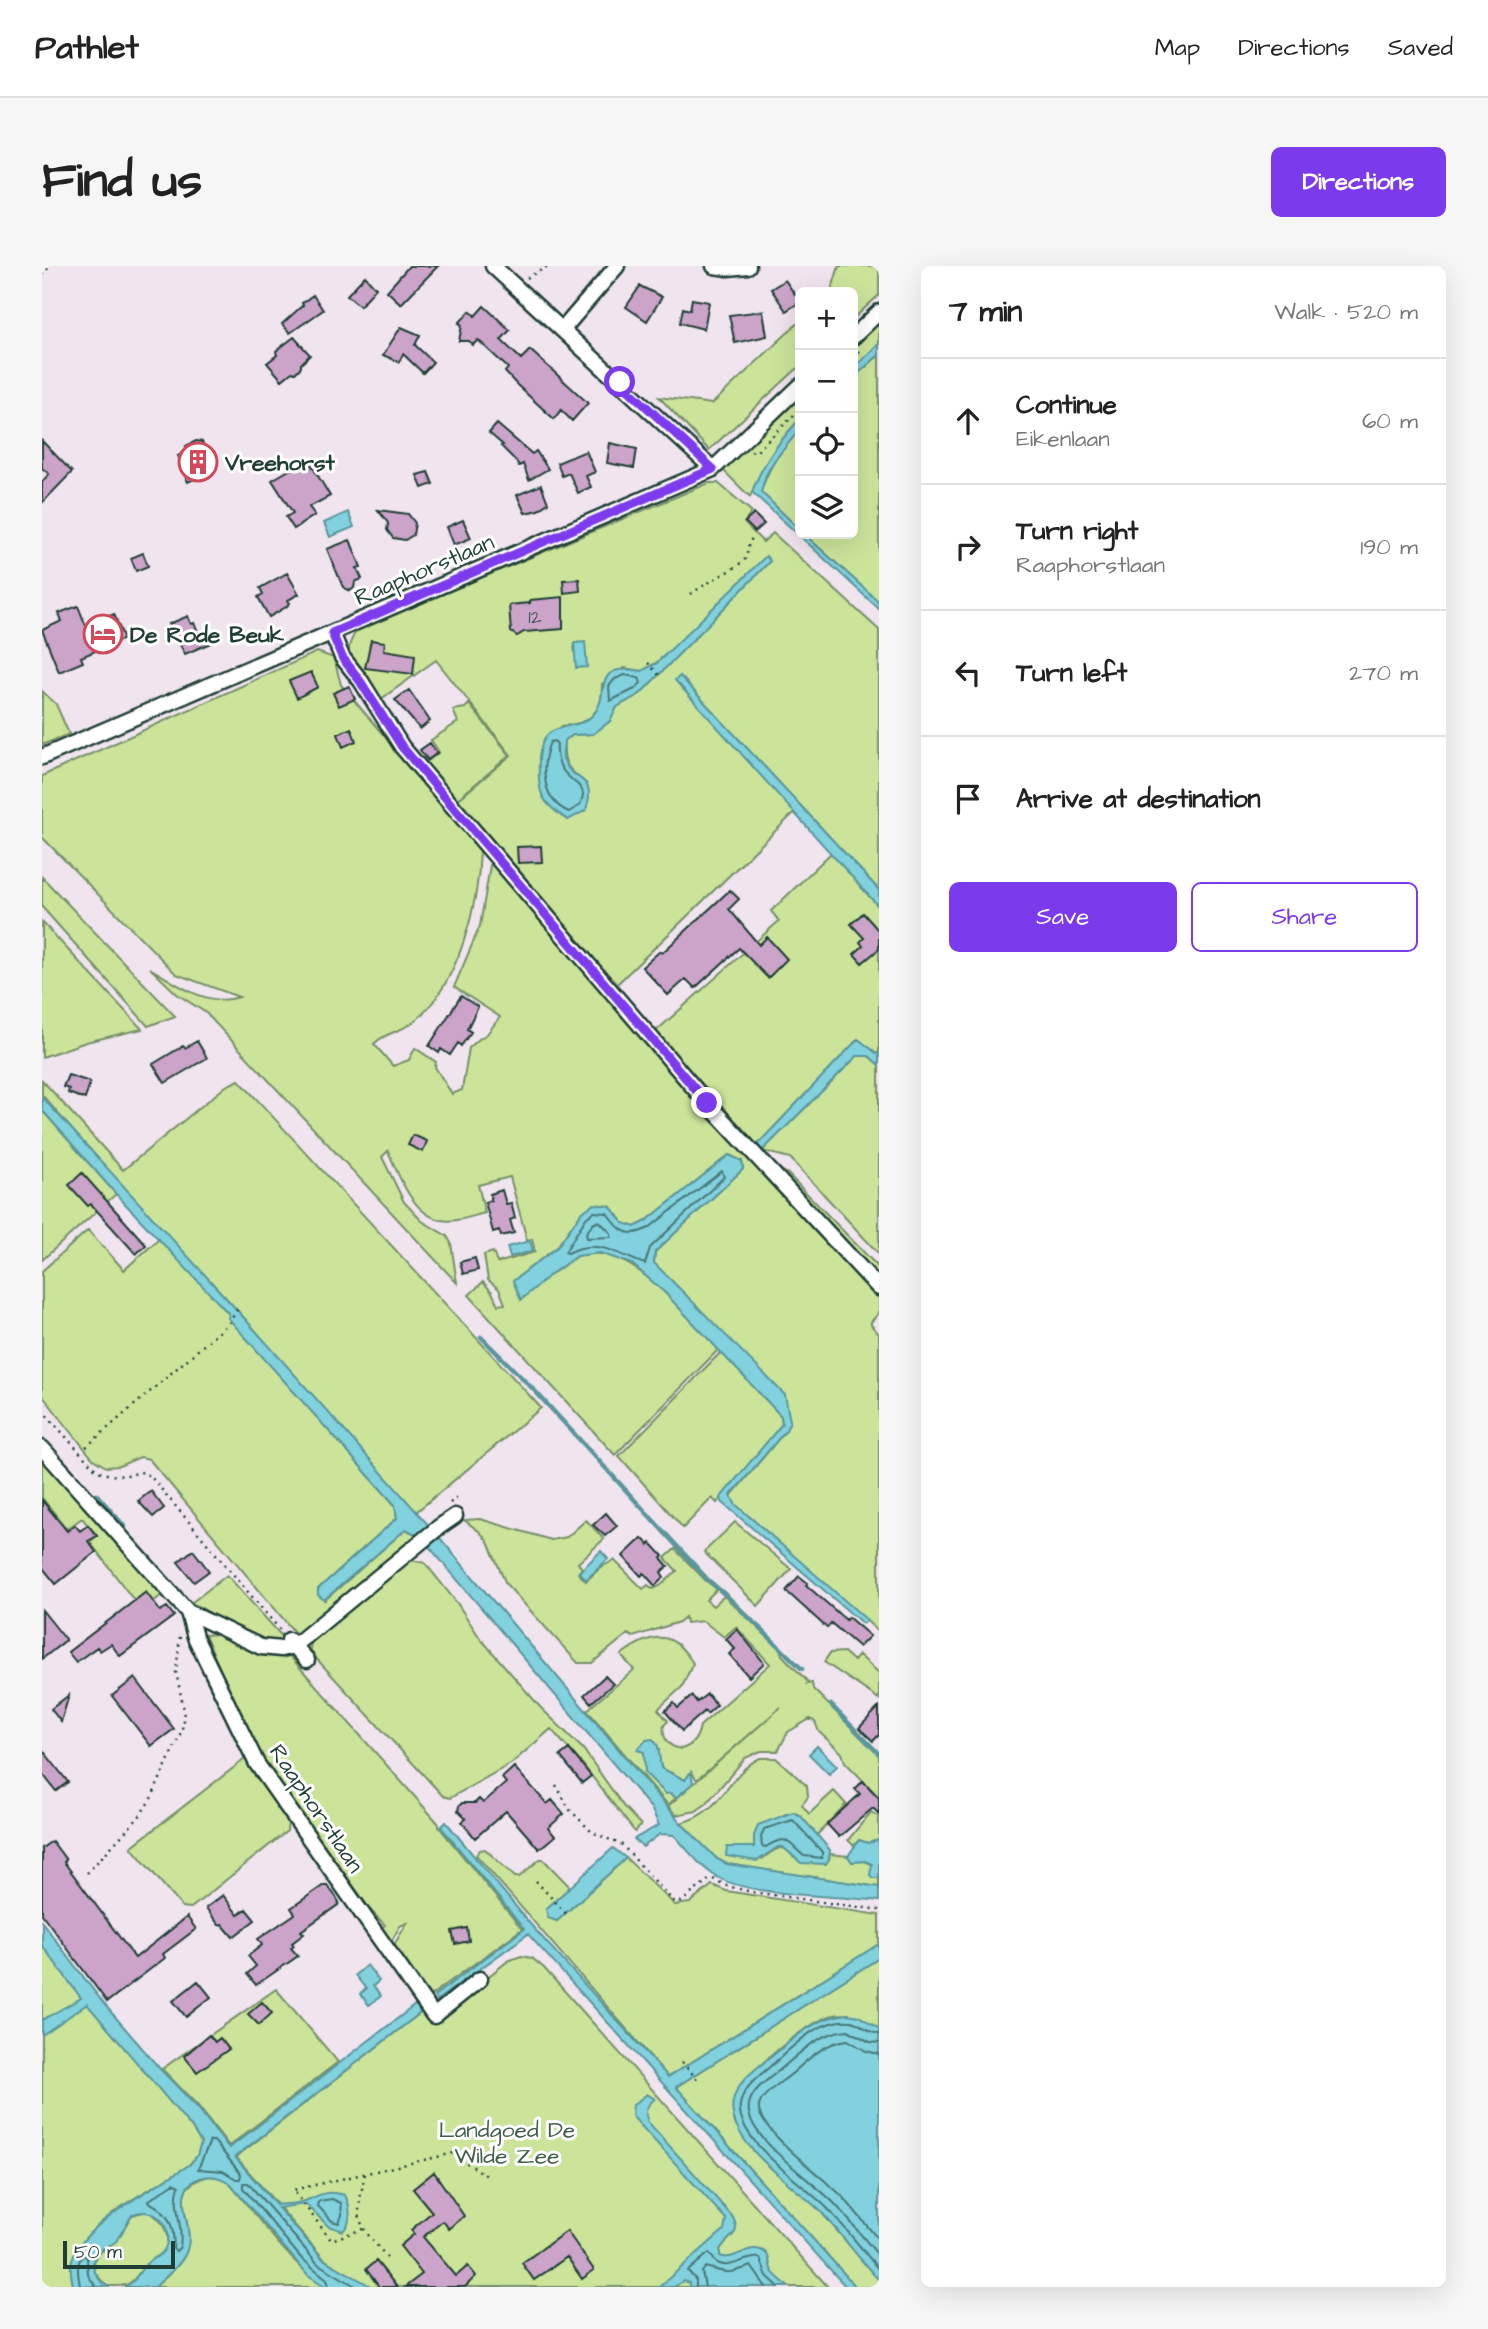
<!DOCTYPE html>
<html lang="en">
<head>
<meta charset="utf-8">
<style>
  body { margin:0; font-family:"Architects Daughter",sans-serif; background:#f6f6f6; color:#222 }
  .controls { position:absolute; right:21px; top:21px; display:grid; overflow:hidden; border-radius:10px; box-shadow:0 7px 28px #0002 }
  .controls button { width:63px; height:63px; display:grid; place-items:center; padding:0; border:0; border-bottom:2px solid #e0e0e0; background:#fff; color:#222; font:35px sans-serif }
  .scale { position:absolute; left:21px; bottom:18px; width:112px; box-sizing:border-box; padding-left:7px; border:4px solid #1f3d34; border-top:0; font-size:19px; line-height:24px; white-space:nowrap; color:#1f3d34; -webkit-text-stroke:5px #fff; paint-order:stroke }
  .stop { position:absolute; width:21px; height:21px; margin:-16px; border:5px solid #7c3aed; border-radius:50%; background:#fff }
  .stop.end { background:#7c3aed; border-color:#fff; box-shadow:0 2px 7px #0008 }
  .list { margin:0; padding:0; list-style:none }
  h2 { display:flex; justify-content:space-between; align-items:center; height:91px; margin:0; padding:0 28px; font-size:30px }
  h2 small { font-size:23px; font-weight:400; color:#767676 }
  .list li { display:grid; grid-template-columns:46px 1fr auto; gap:21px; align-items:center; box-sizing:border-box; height:126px; padding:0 28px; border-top:2px solid #e0e0e0 }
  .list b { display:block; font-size:26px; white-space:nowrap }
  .list p { margin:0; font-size:23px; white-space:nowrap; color:#767676 }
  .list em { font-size:23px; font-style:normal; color:#767676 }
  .actions { display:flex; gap:14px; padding:21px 28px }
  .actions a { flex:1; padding:16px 0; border:2px solid #7c3aed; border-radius:10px; text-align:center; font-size:24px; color:#7c3aed }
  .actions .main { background:#7c3aed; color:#fff }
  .icon { flex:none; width:38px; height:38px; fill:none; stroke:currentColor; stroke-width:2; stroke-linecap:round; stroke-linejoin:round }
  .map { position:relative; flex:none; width:837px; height:2021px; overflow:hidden; border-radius:10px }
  header { display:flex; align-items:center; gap:42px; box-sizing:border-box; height:98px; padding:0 35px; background:#fff; border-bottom:2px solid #e0e0e0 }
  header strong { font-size:33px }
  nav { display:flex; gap:38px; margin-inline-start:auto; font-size:24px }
  .intro { display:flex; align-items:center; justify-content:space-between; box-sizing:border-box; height:168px; padding:0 42px }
  h1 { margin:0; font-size:49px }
  .button { padding:18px 32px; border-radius:10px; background:#7c3aed; color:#fff; font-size:24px; font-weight:700 }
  main { display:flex; gap:42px; padding:0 42px }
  aside { flex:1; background:#fff; border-radius:10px; box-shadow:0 7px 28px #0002 }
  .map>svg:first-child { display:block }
  .green { fill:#cbe49a; stroke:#759067; stroke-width:2; fill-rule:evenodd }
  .water { fill:#82d1df; stroke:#5a969b; stroke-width:2 }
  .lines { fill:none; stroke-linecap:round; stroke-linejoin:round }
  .shore { stroke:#477878; stroke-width:2 }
  .stream { stroke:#5a969b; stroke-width:4.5 }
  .building { fill:#cca4ca; stroke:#1f3d34; stroke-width:2 }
  .minor-casing { stroke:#1f3d34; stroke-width:19 }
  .path { stroke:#1f3d34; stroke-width:2.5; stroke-dasharray:2 5; stroke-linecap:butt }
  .minor { stroke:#fff; stroke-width:14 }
  .route { stroke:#7c3aed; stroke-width:9 }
  .labels { text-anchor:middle; stroke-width:6; stroke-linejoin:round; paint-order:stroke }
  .number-label { font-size:19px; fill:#4a575a }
  .poi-label { font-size:23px; font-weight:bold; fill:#1f3d34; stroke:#fff; text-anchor:start }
  .street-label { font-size:23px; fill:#1f3d34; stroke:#fff }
  .park-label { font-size:23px; fill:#415e48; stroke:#fff }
</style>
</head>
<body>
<header>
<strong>Pathlet</strong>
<nav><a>Map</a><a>Directions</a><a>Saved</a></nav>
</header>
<div class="intro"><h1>Find us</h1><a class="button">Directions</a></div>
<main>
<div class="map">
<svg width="837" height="2021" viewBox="0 0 837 2021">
  <rect width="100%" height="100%" fill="#f0e4ef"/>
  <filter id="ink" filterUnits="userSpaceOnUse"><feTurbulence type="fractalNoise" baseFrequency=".0143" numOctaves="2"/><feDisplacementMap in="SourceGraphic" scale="14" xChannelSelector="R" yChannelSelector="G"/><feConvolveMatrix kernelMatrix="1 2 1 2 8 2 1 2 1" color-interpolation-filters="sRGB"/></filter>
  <g filter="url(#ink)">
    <path class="green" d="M797 0H837V29L811 53V26H789Z
      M837 52V78L811 103V76Z
      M758 55V100L667 184 617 131 670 138Z
      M837 89V336L762 268H811V112Z
      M758 126V153C738 176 719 201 708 231L680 203Z
      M758 163V264L719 226C726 201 740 182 758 163Z
      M667 217H676L710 246 702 257 721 276 731 267 837 364V624L638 410 634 415 753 546 572 721 412 537 469 489 394 394 339 433C331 421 310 399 307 386 306 378 311 370 315 364ZM728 295 598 428 575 441 568 455 551 468 531 469 522 475C520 499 527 504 545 518L498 484 520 460 538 457 549 451 559 438 560 418 582 402 600 405 615 396Z
      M275 386 292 392 299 419 438 583C437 638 417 718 373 755 360 766 343 766 332 778L351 800 367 794 373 782 394 796 393 801 410 828 420 824 427 782 437 773 445 768 458 751 412 721 438 660 449 594 636 813 837 1032V1047L829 1056V1059L837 1068V1366L693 1238 689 1230 744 1164 748 1155 671 1057 612 997 613 986 701 903 700 895 687 889 603 956 593 961 581 957 568 940 540 946 515 981 471 1015C483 1013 498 1012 509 1008 518 1004 526 994 536 990 586 972 646 1051 677 1083L573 1189 427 1029 441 1016 450 1026 456 1039 463 1038 457 1023 446 1014 442 989 451 986 455 997 493 986 490 973 485 974 468 911 436 919 443 947C430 950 413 957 399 954 370 948 356 908 346 885L340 891 362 936 380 955 405 970 409 977 415 1017 164 747 135 728 108 702C134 718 166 742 197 731L134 708 0 571V510Z
      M0 425 14 438 27 468 0 479Z
      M427 438 468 489 412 536 377 497 382 492 386 495 397 486 389 474 416 456 411 444 423 442Z
      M789 587 837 641V789L816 773 715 879 613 766 737 655 729 645Z
      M0 611 133 750 106 760 0 641Z
      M0 656 100 763 44 776 0 791Z
      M815 790H827L837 799V988L748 892 720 885Z
      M0 814 81 904 184 820 197 814 499 1142 374 1246 195 1044 72 912 0 829Z
      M0 844 74 928 0 994Z
      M734 901 746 908 837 1002V1017Z
      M46 964 82 1004 118 972 187 1048V1052L353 1239 355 1252 276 1323 283 1334 364 1263 379 1271 259 1369 253 1367 107 1193 98 1191 77 1200 64 1201 51 1193 0 1129V1005Z
      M679 1086 739 1150 740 1158 675 1237 670 1232 641 1262 577 1190Z
      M0 1192 121 1328 100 1345 48 1276 55 1270 40 1252 25 1263 0 1232Z
      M438 1253 509 1274 525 1271 544 1254 562 1273 536 1297 540 1302 536 1307 544 1315 558 1302 572 1294 601 1323 606 1319 611 1323 618 1320 635 1305 623 1292 633 1283 664 1315 675 1323 664 1334 671 1340 682 1330 738 1382 740 1389 766 1416 765 1418 770 1417 771 1423 837 1489V1531L803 1496 800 1487 777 1466 773 1456 768 1453 746 1466 736 1485H719L703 1492 664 1538 654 1545 634 1549 626 1540 739 1441 655 1514 649 1506 643 1514 619 1502 616 1490 617 1484H596L603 1486V1507L634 1532 626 1539 545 1444 592 1404 579 1389C592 1379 615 1365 632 1376 640 1380 646 1390 651 1397L640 1421 616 1443 626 1455 622 1459C620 1472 626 1481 639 1483 651 1480 656 1472 658 1460L728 1398 694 1361 682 1371 661 1355 644 1357 643 1351 637 1356 591 1371 586 1368 550 1397H536L464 1318 446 1276 438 1266 422 1254Z
      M693 1256 749 1303 716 1340 662 1286Z
      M368 1294 383 1297 415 1337 438 1372 499 1442 541 1483 582 1541 599 1559 593 1566 541 1499 509 1463 470 1497 408 1532 401 1530 271 1389 268 1381 270 1376Z
      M185 1309 244 1375C208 1384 179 1349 149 1337Z
      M175 1368 222 1386 245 1387 397 1558V1561L480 1663 388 1730 352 1679 365 1657 358 1660 349 1676 339 1662 343 1659 330 1646 222 1494 198 1449 163 1369Z
      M802 1386 812 1395 817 1389 837 1407V1433L782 1396 788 1387Z
      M718 1492H734L765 1520 766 1531 760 1539 767 1548 792 1525 804 1538 775 1569C745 1534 745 1547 712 1570L713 1581H686L720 1593C733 1583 741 1575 752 1592L787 1593 788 1588 806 1590 810 1596 823 1595 830 1598V1612H837V1621L685 1598 675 1593 639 1557C683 1545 684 1509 718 1492Z
      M203 1493 246 1554 245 1565 149 1642 140 1641 89 1581Z
      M829 1546 837 1551V1574L826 1577 817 1574 812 1580 806 1574Z
      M443 1583 473 1611H477L498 1593H501L528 1621 504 1643 515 1655 584 1592 633 1639 648 1637 670 1619 684 1625 837 1649V1678L626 1811 434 1589 438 1584Z
      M0 1679 150 1862 159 1877 155 1890 147 1899C112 1923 12 1967 32 2021H0Z
      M479 1690 490 1692 502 1702 786 2021H327L282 1993 194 1891 382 1744 400 1747 466 1695Z
      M837 1692V1763C823 1753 810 1746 792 1749 768 1753 696 1812 691 1836 690 1843 692 1851 693 1858L780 1947 837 2014V2021H814L634 1821Z
      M234 1723 296 1796 187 1880 156 1840 120 1803Z
      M168 1910 180 1912 188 1918C218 1953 245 1995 284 2021H113C124 2010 142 1998 145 1982 153 1950 121 1921 168 1910Z
      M105 1945C121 1951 134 1976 118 1990 114 1993 108 1995 104 1999 88 2015 95 2021 64 2020L53 2007C49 1984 59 1989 71 1977 78 1969 84 1958 90 1949Z"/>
    <path class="water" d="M837 78V89L811 112V103Z
      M758 153V163L732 195 724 209 719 226 758 264V268H762L837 336V343L710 226C720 198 738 174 758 153Z
      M306 246 312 261 288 271 282 257Z
      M724 290 728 295 598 428 575 441 568 455 551 468 531 469 522 475C522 480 520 487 521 492 529 519 556 506 544 544L526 554C497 536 496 526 497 492 498 484 500 473 506 468 519 457 538 462 550 450 571 428 546 396 600 405L615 397Z
      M543 376 545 401 534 402 532 377Z
      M638 410 837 624V641L633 414Z
      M816 773 837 789V799L827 790H815L720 885 715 879Z
      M0 831 195 1044 397 1271 639 1557 675 1593 685 1598 837 1621V1635C794 1629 711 1631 675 1611 658 1601 645 1583 632 1569L618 1568 601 1581 592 1573 617 1559 609 1542 379 1271 364 1263 282 1334 276 1329V1323L355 1252 353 1239 186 1052 187 1048 74 928 0 844Z
      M687 889 700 895 701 903 613 986 612 997 743 1129 748 1155 744 1164 689 1229 693 1238 825 1354 821 1358 680 1236 679 1231 740 1158 739 1150 623 1027 590 998 558 987 535 990 509 1008 479 1034 471 1015 515 981 540 946 552 938 568 940 581 957 593 961 603 956Z
      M488 975 491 985 468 991 465 981Z
      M559 1285 566 1293 544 1314 537 1306Z
      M611 1473 616 1480 619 1502 643 1514 649 1506 651 1517 634 1532 629 1527 624 1528 603 1507 602 1486 595 1484 604 1474Z
      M775 1480 795 1500 787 1508 767 1488Z
      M751 1546 759 1550 788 1584 787 1593 784 1598 759 1597 741 1581H736L715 1595 684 1590 685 1581H712V1570L716 1559Z
      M404 1556 489 1659 626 1811 837 1678V1692L634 1821 814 2021H804L486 1668 395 1734 392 1730 482 1663 399 1561Z
      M817 1574 826 1577 837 1574V1612H830L828 1608 830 1598 823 1595 810 1596 806 1590Z
      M571 1582 584 1592 515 1655 506 1652 504 1643Z
      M0 1656 62 1738 119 1804 155 1841 187 1882 377 1736 382 1744 193 1891 234 1939C243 1938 255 1938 263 1935 279 1928 284 1924 303 1929 308 1939 311 1956 301 1965L286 1960 264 1938 236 1942 281 1993 330 2021H284L266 2009 188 1918C179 1911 170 1908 158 1912 125 1924 154 1960 145 1984 140 1999 124 2010 113 2021H82C95 2016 95 2007 104 1998 111 1991 120 1991 124 1980 131 1959 111 1938 90 1949 84 1957 81 1966 76 1973 71 1980 63 1980 57 1985 44 1997 55 2016 68 2021L31 2020C30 2013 28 2005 29 1998 35 1960 117 1919 147 1899L155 1890 159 1877 150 1862 45 1738 0 1769V1754L39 1732 0 1679Z
      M325 1699 337 1715 331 1720 339 1730 327 1739 318 1728 324 1723 313 1709Z
      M806 1748 817 1750 837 1763V2014C817 1993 801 1970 781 1948 756 1921 683 1878 691 1835 694 1816 715 1802 729 1791 753 1771 773 1751 806 1748Z
      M605 1828 613 1833C604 1839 602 1846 606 1856L690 1950C701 1970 687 1968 678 1984V1990C693 1996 706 1977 721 1985 729 1989 726 1998 730 2005 734 2011 741 2015 746 2021H647V2017L641 2015 632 2021H617L682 1964 684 1953 590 1850 591 1839Z"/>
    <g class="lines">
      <path class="shore" d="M583 409 597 412 599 417 593 423 568 435 567 420 573 413Z
        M512 475 515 478C512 513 540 514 541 528 541 531 539 536 538 539L527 546C500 535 498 501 508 476Z
        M680 905 682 911 608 982 603 998C577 989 555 971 526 987L523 986 544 952 552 946 565 947C578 965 585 973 607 962Z
        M557 955 569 967V971L545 972 544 967 551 958Z
        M751 1554 780 1586V1592L762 1590C746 1577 745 1567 724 1581L720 1580 719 1571 722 1563Z
        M837 1768C826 1767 820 1757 809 1755 778 1751 752 1780 731 1798 719 1809 700 1821 698 1839 694 1875 762 1918 785 1942 803 1961 820 1983 837 2004
        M837 1777 828 1776 806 1764C778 1766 759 1786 739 1803 728 1812 709 1824 707 1839 701 1869 772 1916 792 1937 808 1954 822 1973 837 1990
        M837 1788 824 1785 806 1774C782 1776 765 1795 747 1810 738 1817 720 1828 717 1840 712 1860 784 1914 799 1929 812 1943 824 1959 837 1974
        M168 1875H172L199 1908 198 1913H194L181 1905 156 1903Z
        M132 1917 137 1920C130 1941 142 1960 138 1981L134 1985 131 1983C133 1968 130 1955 120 1945 116 1940 110 1939 106 1935Z
        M290 1933 299 1937 300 1949 297 1957 290 1955 275 1939 277 1935Z
        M38 2021C37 2010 32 1997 42 1989L45 1992 46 2009 54 2021
        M287 2021 285 2013 259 1992 201 1922V1917H206L276 1998 315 2021
        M654 2021V2014L646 2005 667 1987C670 1990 671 1993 674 1996 687 2006 704 1989 718 1992L725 2010 737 2021
        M663 2021 660 2006 664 2001C685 2008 688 2008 709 2000L724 2021"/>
      <path class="stream" d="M439 1071 493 1125 666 1314 687 1332 760 1403
        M55 1229 83 1261
        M789 1439 837 1488"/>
    </g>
    <path class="building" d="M367 0H396L359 38 345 25Z
      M323 10 334 22 318 40 305 29Z
      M743 14 758 36 744 45 729 23Z
      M598 20 620 31 605 55 584 41Z
      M271 29 281 44 248 67 240 58 261 39 260 37Z
      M650 33 667 36 662 63 638 57 641 42 648 44Z
      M442 40 468 64 459 74 479 93 488 84 546 137 530 155 519 144 512 153 475 119 463 106 466 102 436 74 431 79 427 75H417L420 59 417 57 428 45 433 50Z
      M721 45 725 70 693 77 687 49Z
      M359 61 378 69 373 79 391 96 381 107 361 88 357 96 341 89Z
      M252 71 268 89 259 98V101L253 107 250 106 240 114 225 97 235 89 234 85Z
      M455 158 490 188 494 185 506 203 487 214 481 198 477 200 474 195 459 180 461 179 447 167Z
      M0 175 30 206 0 237V216L7 208 0 202Z
      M154 175 160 176 172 199 169 200 171 204 146 216 141 206 144 204 136 190 146 185 144 180Z
      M568 177 595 183 592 202 565 197Z
      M544 185 553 206 544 210 549 221 536 227 527 207 520 210 515 197Z
      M266 193 288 230 267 241 273 249 252 263 244 251 251 247 230 214Z
      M386 206 391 218 380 222 375 209Z
      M499 219 506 237 496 244 483 247 475 229Z
      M336 244 366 248 373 257 371 269 363 274 351 272 345 264 346 257Z
      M712 248 722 258 713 266 703 256Z
      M421 254 429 272 412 279 405 261Z
      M308 274 319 301 315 302 320 313 313 316 312 322 308 325 301 321 285 283Z
      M101 287 106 300 94 305 89 292Z
      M245 307 257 328 246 334 248 337 244 341 227 351 216 331 221 328 218 322Z
      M537 313 538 325 522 327 521 314Z
      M521 331V363L482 366 475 370 469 366 467 339 488 337V334Z
      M36 340 44 360 72 348 82 373 39 391 41 396 17 406 0 364 20 355 17 347Z
      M146 350 149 358 152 357 157 368 166 364 171 376 143 388 127 358Z
      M329 374 343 376 342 384 373 389 371 408 323 402Z
      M269 406 276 421 255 432 247 415Z
      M307 420 313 433 297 440 291 427Z
      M367 424 388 455 378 463 353 434Z
      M309 462 314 475 301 481 296 468Z
      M388 477 395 487 386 494 378 484Z
      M499 580 500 596 476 597 475 581Z
      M688 624 697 633 687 643 717 679 725 671 745 693 726 712 697 682 653 722 644 713 626 729 600 701 618 685 620 687Z
      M821 647 837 665V683L820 697 812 688 821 680 818 676 822 672 809 658Z
      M419 730 436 741 425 763 429 766 419 780 416 777 408 789 399 783 397 787 387 780Z
      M155 775 165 792 123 817 111 798 141 780 143 782Z
      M26 809 48 816 43 833 26 827 27 823 21 821Z
      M371 869 385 875 381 886 366 879Z
      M40 907 104 979 94 988 49 938 46 940 27 919Z
      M460 924 464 938 469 937 473 952 468 954 472 967 459 970 457 964 451 966 443 936 449 934 448 928Z
      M433 992 436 1004 421 1008 418 996Z
      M109 1225 122 1242 111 1251 96 1235Z
      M0 1234 25 1265 33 1259 38 1265 46 1259 55 1270 46 1275 54 1286 14 1318 0 1301Z
      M564 1247 575 1260 563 1270 551 1259Z
      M600 1272 607 1279 609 1277 621 1290 619 1292 626 1300 619 1306 622 1311 613 1320 602 1307 599 1310 581 1290Z
      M151 1284 167 1305 152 1316 136 1296Z
      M757 1310 766 1317 764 1319 804 1354 806 1351 828 1370 817 1381 789 1357 785 1362 744 1325Z
      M104 1326 118 1345 125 1341 132 1350 78 1390 69 1378 58 1385 55 1381 34 1396 26 1386Z
      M0 1344 24 1374 0 1393Z
      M695 1363 722 1397 707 1411 687 1388 693 1383 684 1373Z
      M563 1410 571 1418 549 1437 542 1429Z
      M93 1412 132 1463 109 1480 70 1430Z
      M665 1428 675 1439 665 1448 663 1445 640 1465 623 1445 632 1437 636 1442 650 1430 655 1436Z
      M27 1429 19 1456 9 1443Z
      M837 1441V1469L831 1475 817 1462Z
      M0 1483 26 1516 14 1525 0 1507Z
      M527 1483 549 1510 540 1517 518 1490Z
      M472 1501 505 1538 510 1534 522 1548 506 1562 513 1570 497 1583 464 1545 433 1572 420 1556 424 1553 416 1545 417 1540 420 1537H433L437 1533 441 1537 464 1517 460 1512Z
      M821 1515 837 1532V1548L831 1542 797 1571 785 1558 818 1528 813 1523Z
      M10 1575 24 1594 22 1596 93 1692 145 1651 154 1663 121 1688 123 1692 65 1736 0 1648V1582Z
      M282 1619H285L294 1631 297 1636 296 1639 259 1665 262 1668 250 1677 252 1680 249 1682 256 1690 214 1719 205 1708 214 1700 206 1690 220 1679 216 1673 253 1648 249 1642Z
      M181 1629 196 1649 204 1643 213 1654 191 1671 180 1658 177 1659 164 1642Z
      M425 1662 427 1675 413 1678 410 1665Z
      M156 1715 169 1731 144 1751 131 1735Z
      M220 1736 230 1747 217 1759 206 1748Z
      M167 1769 173 1776 178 1772 187 1783 155 1806 142 1790Z
      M392 1906 422 1950 407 1963 401 1955 381 1971 414 2010 426 2000 434 2010 423 2021H363L380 2008 358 1980 372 1968 369 1964 390 1946 371 1923Z
      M525 1965 552 2004 540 2013 525 1991 492 2014 480 1997Z
      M334 1995 355 2021H337L335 2018 324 2003Z"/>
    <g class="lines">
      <defs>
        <path id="minor" d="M451 0 671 203
          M672 0 686 2 706 0
          M521 63 575 0
          M811 71 837 46
          M290 367 300 391 319 415 360 481 665 837 837 1022
          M0 491 671 203 758 120
          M0 1182 146 1346 219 1381 239 1383 252 1380 397 1261 413 1250
          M146 1346 153 1371 215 1498 392 1750 438 1713
          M247 1374 265 1394"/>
      </defs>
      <use href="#minor" class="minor-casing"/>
      <path class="path" d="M0 9 8 0
        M485 12 506 0
        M811 91 817 85
        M709 185 714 186 758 143
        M649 328C660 319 699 300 703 293 707 285 703 282 711 271
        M606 397 618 410
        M0 1144 51 1201C67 1213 82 1210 101 1206L109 1211 239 1365
        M44 1181 187 1057 196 1042
        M408 1237 416 1230
        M514 1519 528 1544 550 1566 580 1579 631 1635 639 1636 669 1612 685 1620 710 1626 837 1644
        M45 1607 97 1551 110 1531 140 1464 142 1444 134 1406 138 1370
        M494 1615 527 1651
        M640 1796 655 1813
        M323 1908C313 1955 313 1955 345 1991
        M321 1963 289 1974 251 1924 417 1886 425 1897 447 1911"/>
      <use href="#minor" class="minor"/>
    </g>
  </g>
  <g class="lines" filter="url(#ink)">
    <path class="route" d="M578 116 671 203 290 367 300 391 318 415 360 481 665 837"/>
  </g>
  <defs>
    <symbol id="building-ring" viewBox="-11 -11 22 22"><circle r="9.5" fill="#fff" stroke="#d1495b" stroke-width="1.5"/><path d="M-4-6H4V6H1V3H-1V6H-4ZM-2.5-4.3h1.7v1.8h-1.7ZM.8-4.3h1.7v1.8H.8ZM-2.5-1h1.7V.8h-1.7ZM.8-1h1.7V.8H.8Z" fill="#d1495b"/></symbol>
    <symbol id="hotel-ring" viewBox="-11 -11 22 22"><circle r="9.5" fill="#fff" stroke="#d1495b" stroke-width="1.5"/><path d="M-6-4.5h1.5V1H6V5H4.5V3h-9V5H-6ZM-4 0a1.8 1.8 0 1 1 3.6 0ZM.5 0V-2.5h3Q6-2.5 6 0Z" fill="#d1495b"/></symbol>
  </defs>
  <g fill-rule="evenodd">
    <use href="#building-ring" x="134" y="174" width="44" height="44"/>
    <use href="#hotel-ring" x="39" y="346" width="44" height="44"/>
  </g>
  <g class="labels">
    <g class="number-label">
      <text x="493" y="357">12</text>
    </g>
    <g class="poi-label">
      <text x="183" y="204">Vreehorst</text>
      <text x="88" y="376">De Rode Beuk</text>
    </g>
    <g class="street-label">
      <text transform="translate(382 303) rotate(-23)" y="8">Raaphorstlaan</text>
      <text transform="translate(275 1542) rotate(56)" y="8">Raaphorstlaan</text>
    </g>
    <g class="park-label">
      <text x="465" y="1871">Landgoed De<tspan x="465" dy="26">Wilde Zee</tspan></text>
    </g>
  </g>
</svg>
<div class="controls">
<button>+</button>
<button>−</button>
<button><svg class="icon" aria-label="locate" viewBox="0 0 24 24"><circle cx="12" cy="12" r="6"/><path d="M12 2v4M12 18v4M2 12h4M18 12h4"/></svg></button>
<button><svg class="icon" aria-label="layers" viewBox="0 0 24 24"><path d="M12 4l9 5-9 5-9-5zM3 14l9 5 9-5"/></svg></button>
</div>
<div class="scale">50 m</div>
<div class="stop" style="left:578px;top:116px"></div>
<div class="stop end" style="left:665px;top:837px"></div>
</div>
<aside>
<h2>7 min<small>Walk · 520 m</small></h2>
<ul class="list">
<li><svg class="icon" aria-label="ahead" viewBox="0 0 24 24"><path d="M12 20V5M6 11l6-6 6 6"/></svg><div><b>Continue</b><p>Eikenlaan</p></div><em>60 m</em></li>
<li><svg class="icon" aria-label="right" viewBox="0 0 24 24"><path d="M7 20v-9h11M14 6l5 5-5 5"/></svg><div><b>Turn right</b><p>Raaphorstlaan</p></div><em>190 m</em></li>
<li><svg class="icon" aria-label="left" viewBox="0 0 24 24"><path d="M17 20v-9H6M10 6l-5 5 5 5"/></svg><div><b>Turn left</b></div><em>270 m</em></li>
<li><svg class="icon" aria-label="arrive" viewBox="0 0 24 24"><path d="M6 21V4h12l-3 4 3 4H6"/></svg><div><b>Arrive at destination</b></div></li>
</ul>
<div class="actions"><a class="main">Save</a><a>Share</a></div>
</aside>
</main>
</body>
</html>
